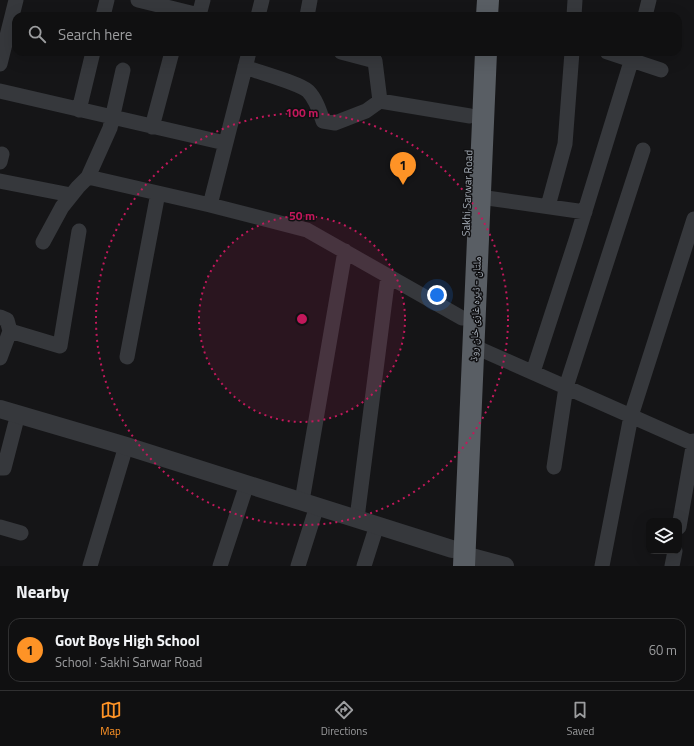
<!DOCTYPE html>
<html lang="en">
<head>
<meta charset="utf-8">
<style>
  body { margin:0; font-family:"Titillium Web","Noto Naskh Arabic",sans-serif; background:#19191a; color:#f1f3f6 }
  .controls { position:absolute; right:12px; bottom:12px; display:grid; overflow:hidden; border-radius:8px; box-shadow:0 4px 16px #0002 }
  .controls button { width:36px; height:36px; display:grid; place-items:center; padding:0; border:0; border-bottom:1px solid #303031; background:#101011; color:#f1f3f6; font:20px sans-serif }
  .you { position:absolute; left:437px; top:295px; width:14px; height:14px; margin:-10px; border:3px solid #fff; border-radius:50%; background:#1a73e8; box-shadow:0 0 0 6px #1a73e833 }
  .badge { display:grid; place-items:center; width:26px; height:26px; border-radius:50%; background:#fe9326; color:#111; font-size:13px; font-weight:700 }
  .pin { position:absolute; translate:-50% -33px; filter:drop-shadow(0 1px 2px #0008) }
  .pin::after { content:''; position:absolute; top:21px; width:14px; height:12px; background:inherit; clip-path:polygon(0 0,100% 0,50% 100%) }
  .list { margin:0; padding:0; list-style:none }
  h2 { display:flex; justify-content:space-between; align-items:center; height:52px; margin:0; padding:0 16px; font-size:17px }
  h2 small { font-size:13px; font-weight:400; color:#9c9d9f }
  .list li { display:grid; grid-template-columns:26px 1fr auto; gap:12px; align-items:center; box-sizing:border-box; height:64px; margin:0 8px 8px; padding:0 8px; border:1px solid #303031; border-radius:12px }
  .list b { display:block; font-size:15px; white-space:nowrap }
  .list p { margin:0; font-size:13px; white-space:nowrap; color:#9c9d9f }
  .list em { font-size:13px; font-style:normal; color:#9c9d9f }
  .icon { flex:none; width:22px; height:22px; fill:none; stroke:currentColor; stroke-width:2; stroke-linecap:round; stroke-linejoin:round }
  .map { position:relative; flex:none; width:694px; height:566px; overflow:hidden }
  .search { position:absolute; background:#101011; box-shadow:0 4px 16px #0002; left:12px; right:12px; top:12px; height:44px; display:flex; align-items:center; gap:10px; box-sizing:border-box; padding:0 14px; border-radius:12px; color:#9c9d9f; font-size:15px }
  .sheet { height:124px; background:#101011 }
  nav { display:flex; justify-content:space-around; align-items:center; box-sizing:border-box; height:56px; border-top:1px solid #303031; background:#101011; font-size:11px; color:#9c9d9f }
  nav a { display:grid; justify-items:center; gap:2px }
  nav .on { color:#fe9326 }
  .map>svg:first-child { display:block }
  .lines { fill:none; stroke-linecap:round; stroke-linejoin:round }
  .minor { stroke:#36383c; stroke-width:15 }
  .tertiary { stroke:#36383c; stroke-width:18 }
  .trunk { stroke:#595e64; stroke-width:22 }
  .ring { fill:none; stroke:#c2185b; stroke-width:2; stroke-dasharray:2 4 }
  .labels { text-anchor:middle; stroke-width:3; stroke-linejoin:round; paint-order:stroke }
  .street-label { font-size:11px; fill:#a6aeb8; stroke:#101012 }
  .centre { fill:#c2185b; stroke:#101012; stroke-width:2 }
  .ring-label { font-size:12px; text-anchor:middle; font-weight:bold; fill:#c2185b; stroke:#101012; stroke-width:3; stroke-linejoin:round; paint-order:stroke }
</style>
</head>
<body>
<div class="map">
<svg width="694" height="566" viewBox="0 0 694 566">
  <rect width="100%" height="100%" fill="#151517"/>
  <g class="lines">
    <path class="minor" d="M138 0 199 15 203 0
      M103 16 107 0
      M258 16 262 0
      M307 16 310 0
      M574 16 575 0
      M645 16 649 0
      M341 52 375 61 380 101
      M607 52 661 70
      M0 64 16 0
      M245 67C258 72 299 83 308 91 316 99 320 112 323 121L335 123 366 111 380 101 470 116
      M0 91 225 143
      M79 110 93 52
      M152 127 172 52
      M0 162 2 154
      M88 177 210 205 307 230 462 318
      M0 181 71 195
      M480 197 585 212
      M210 205 249 52
      M548 206 565 144 572 52
      M43 242 62 207 78 187 88 177 110 128 123 70
      M0 317 7 320 10 331 0 358
      M10 331 60 346 79 231
      M473 346 694 444
      M127 357 158 193
      M533 372 576 240 634 52
      M554 467 566 387 643 150
      M0 468H4L18 414
      M302 501 345 251
      M357 518 388 276
      M0 527 21 533
      M679 527 694 441
      M90 566 126 446
      M220 566 247 484
      M298 566 317 506
      M364 566 377 525
      M602 566 631 416 694 219
      M672 566 675 551"/>
    <path class="tertiary" d="M0 409 126 446 452 549
      M464 555 505 566"/>
    <path class="trunk" d="M487 16 488 0
      M464 566 486 52"/>
  </g>
  <circle cx="302" cy="319" r="103" fill="#c2185b" fill-opacity=".12"/>
  <g class="ring">
    <circle cx="302" cy="319" r="103"/>
    <circle cx="302" cy="319" r="206"/>
  </g>
  <g class="labels">
    <g class="street-label">
      <text transform="translate(467 193) rotate(-88)" y="4">Sakhi Sarwar Road</text>
      <text transform="translate(475 309) rotate(-88)" y="4">ملتان - ڈیرہ غازی خان روڈ</text>
    </g>
  </g>
  <circle cx="302" cy="319" r="6" class="centre"/>
  <g class="ring-label">
    <text x="302" y="117">100 m</text>
    <text x="302" y="220">50 m</text>
  </g>
</svg>
<div class="controls">
<button><svg class="icon" aria-label="layers" viewBox="0 0 24 24"><path d="M12 4l9 5-9 5-9-5zM3 14l9 5 9-5"/></svg></button>
</div>
<div class="you"></div>
<div class="pin badge" style="left:403px;top:185px">1</div>
<div class="search"><svg class="icon" aria-label="search" viewBox="0 0 24 24"><circle cx="10" cy="10" r="6"/><path d="M15 15l6 6"/></svg>Search here</div>
</div>
<section class="sheet">
<h2>Nearby<small></small></h2>
<ul class="list">
<li><span class="badge">1</span><div><b>Govt Boys High School</b><p>School · Sakhi Sarwar Road</p></div><em>60 m</em></li>
</ul>
</section>
<nav>
<a class="on"><svg class="icon" aria-label="map" viewBox="0 0 24 24"><path d="M3 6l6-2 6 2 6-2v14l-6 2-6-2-6 2zM9 4v14M15 6v14"/></svg>Map</a>
<a><svg class="icon" aria-label="directions" viewBox="0 0 24 24"><path d="M12 3l9 9-9 9-9-9zM9 14v-3h6M13 9l2 2-2 2"/></svg>Directions</a>
<a><svg class="icon" aria-label="saved" viewBox="0 0 24 24"><path d="M7 4h10v16l-5-4-5 4z"/></svg>Saved</a>
</nav>
</body>
</html>
